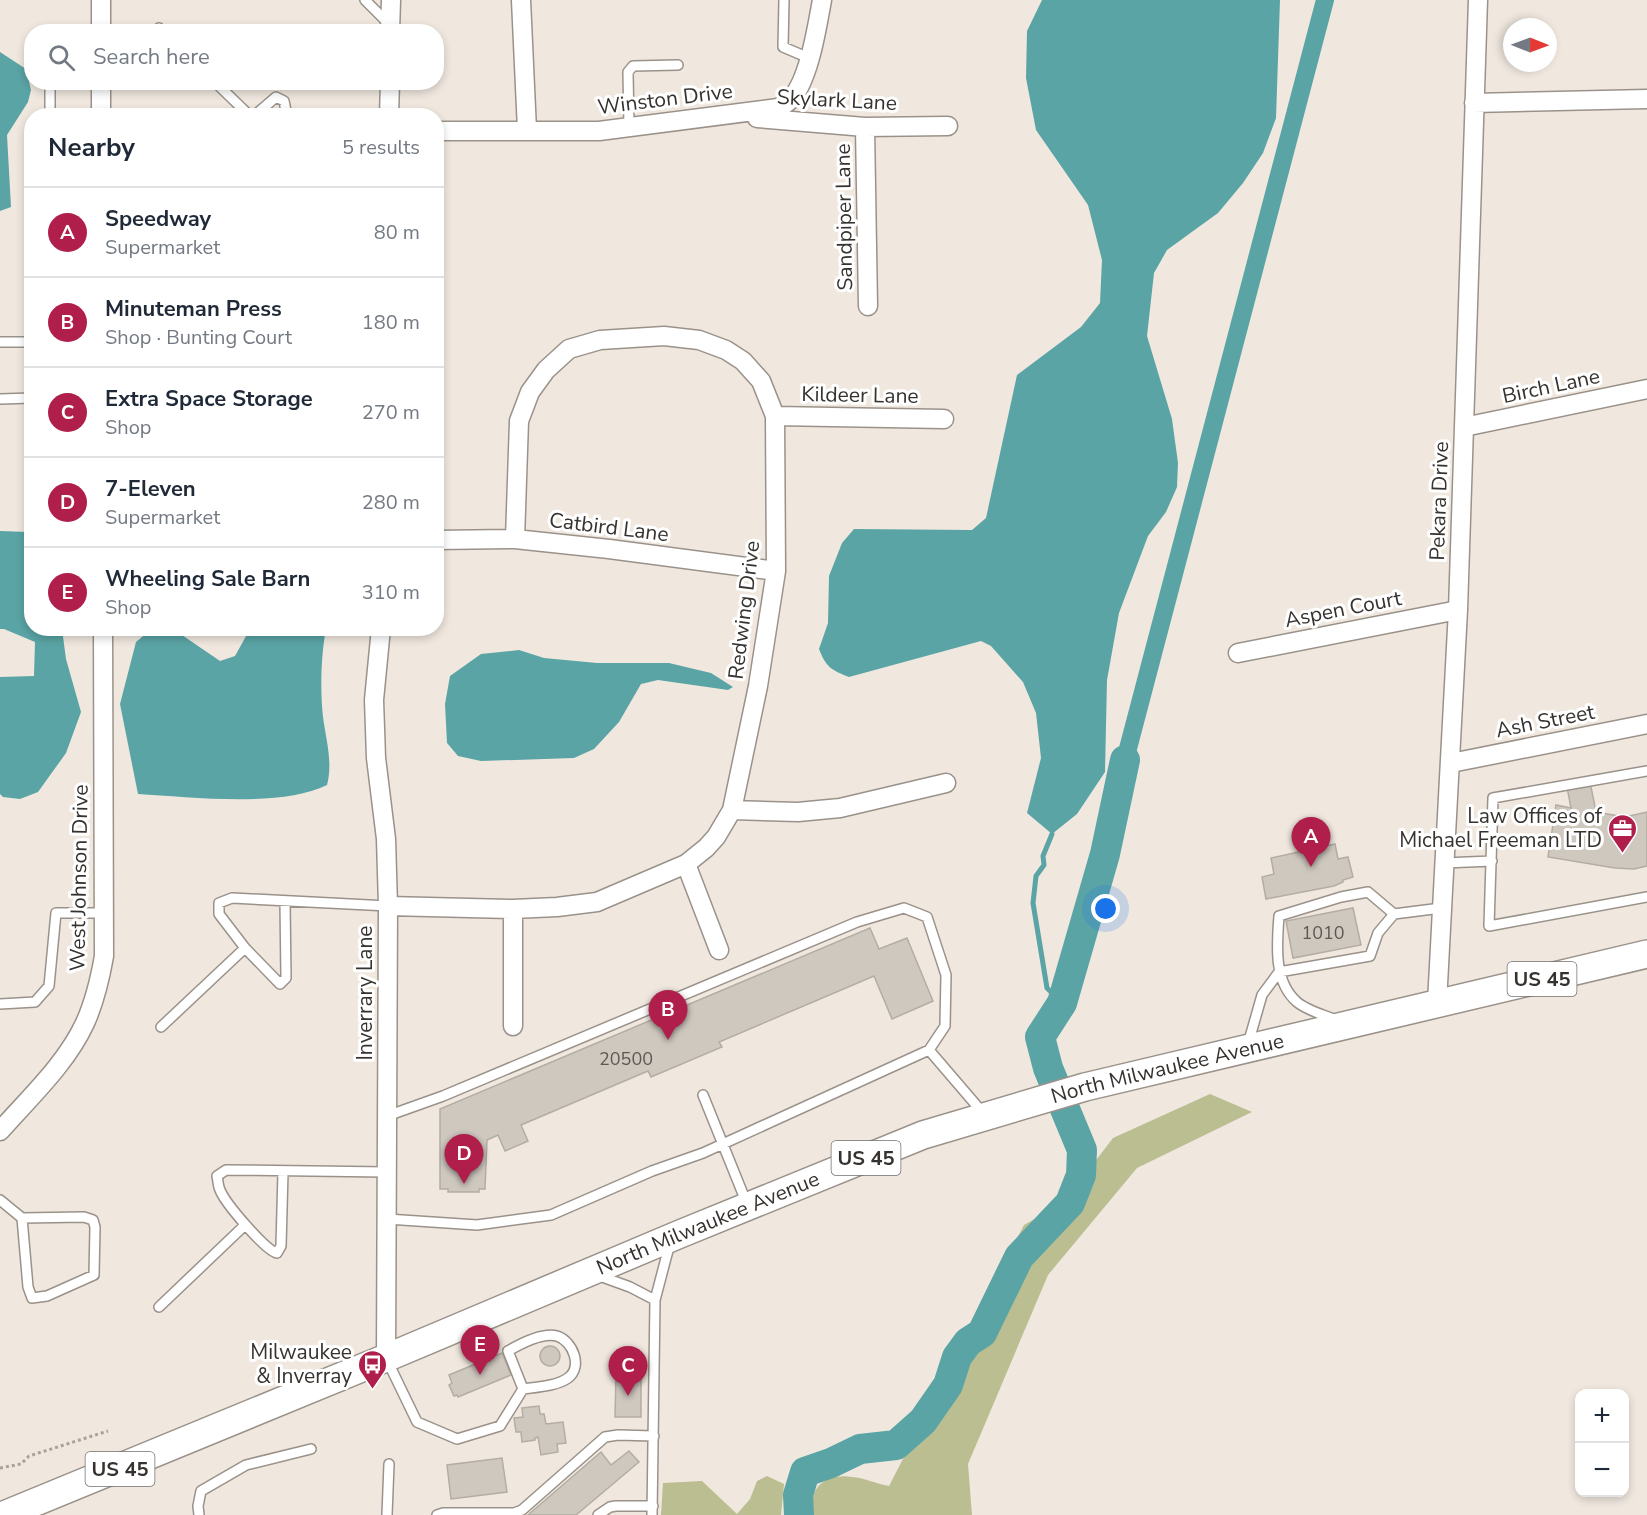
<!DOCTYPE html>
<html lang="en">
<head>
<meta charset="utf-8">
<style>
  body { margin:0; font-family:"Nunito Sans",sans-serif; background:#f2f2f3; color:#1f2937 }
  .controls { position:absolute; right:18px; bottom:18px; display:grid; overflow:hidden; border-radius:12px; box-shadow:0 3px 9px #0003 }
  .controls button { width:54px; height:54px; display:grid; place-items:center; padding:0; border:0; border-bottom:2px solid #e0e1e3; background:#fff; color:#1f2937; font:30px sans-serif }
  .compass { position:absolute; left:1503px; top:18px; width:54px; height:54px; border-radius:50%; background:#fff; box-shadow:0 3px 9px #0003; rotate:91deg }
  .you { position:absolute; left:1106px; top:909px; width:21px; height:21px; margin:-15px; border:4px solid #fff; border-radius:50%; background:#1a73e8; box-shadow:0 0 0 9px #1a73e833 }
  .badge { display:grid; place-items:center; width:39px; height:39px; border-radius:50%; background:#b01e4b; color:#fff; font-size:20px; font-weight:700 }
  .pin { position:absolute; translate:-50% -50px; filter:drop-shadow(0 2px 3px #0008) }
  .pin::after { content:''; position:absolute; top:32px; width:21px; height:18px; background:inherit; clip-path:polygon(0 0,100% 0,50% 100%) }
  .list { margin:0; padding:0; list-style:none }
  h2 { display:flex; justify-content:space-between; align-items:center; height:78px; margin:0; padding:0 24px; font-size:26px }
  h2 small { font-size:20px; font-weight:400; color:#747a83 }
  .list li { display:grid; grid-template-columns:39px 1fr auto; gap:18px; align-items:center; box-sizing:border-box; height:90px; padding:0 24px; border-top:2px solid #e0e1e3 }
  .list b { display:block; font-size:22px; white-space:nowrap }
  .list p { margin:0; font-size:20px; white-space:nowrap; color:#747a83 }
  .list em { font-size:20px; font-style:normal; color:#747a83 }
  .icon { flex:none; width:33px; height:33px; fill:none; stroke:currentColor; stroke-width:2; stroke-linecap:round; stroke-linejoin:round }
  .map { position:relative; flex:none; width:1647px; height:1515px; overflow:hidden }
  .search { position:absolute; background:#fff; box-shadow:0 3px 9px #0003; left:24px; top:24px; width:420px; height:66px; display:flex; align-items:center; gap:15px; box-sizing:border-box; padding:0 21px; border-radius:24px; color:#747a83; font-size:22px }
  .panel { position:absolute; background:#fff; box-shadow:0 3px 9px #0003; left:24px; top:108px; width:420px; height:528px; border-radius:24px }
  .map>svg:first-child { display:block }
  .green { fill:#babe91 }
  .water { fill:#5aa4a5 }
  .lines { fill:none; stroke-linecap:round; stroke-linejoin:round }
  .stream { stroke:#5aa4a5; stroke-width:5 }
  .canal { stroke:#5aa4a5; stroke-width:18 }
  .river { stroke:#5aa4a5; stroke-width:30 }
  .building { fill:#cfc8bf; stroke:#b3ada4; stroke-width:1.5 }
  .service-casing { stroke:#9a928a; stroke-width:12 }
  .minor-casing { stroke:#9a928a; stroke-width:21 }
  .primary-casing { stroke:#9a928a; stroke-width:30 }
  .path { stroke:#a8a29b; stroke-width:3; stroke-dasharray:3 3; stroke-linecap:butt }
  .service { stroke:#fff; stroke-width:9 }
  .minor { stroke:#fff; stroke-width:18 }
  .primary { stroke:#fff; stroke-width:27 }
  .labels { text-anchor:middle; stroke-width:6; stroke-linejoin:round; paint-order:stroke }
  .number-label { font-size:18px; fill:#5c5853 }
  .shield { fill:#fff; stroke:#72706d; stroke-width:1.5 }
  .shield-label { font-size:20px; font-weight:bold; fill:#36322f }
  .street-label { font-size:21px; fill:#36322f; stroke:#fff }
  .poi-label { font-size:21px; fill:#36322f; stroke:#fff; text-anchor:end }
</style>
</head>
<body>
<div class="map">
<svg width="1647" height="1515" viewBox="0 0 1647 1515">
  <rect width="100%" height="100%" fill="#f0e8df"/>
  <path class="green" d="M1210 1094 1252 1112 1137 1168 1048 1275 968 1464 972 1515H812C808 1488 825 1473 852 1477 865 1478 877 1484 889 1486L1024 1225 1064 1202 1113 1138Z
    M767 1476 784 1484 781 1515H661L663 1483 702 1481 737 1514 750 1499 757 1481Z"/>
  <path class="water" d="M1042 0H1280L1276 118 1263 153 1243 183 1218 213 1167 250 1154 273 1147 336 1172 419 1178 463 1177 487 1166 512 1148 536 1119 613 1107 680 1105 772 1077 814 1052 834 1027 813 1041 758 1036 713 1023 682 991 646 981 641 849 677C831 670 826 667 819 649L828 623 829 576 842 543 854 529 972 530 986 518 1017 375 1081 327 1100 303 1102 260 1088 205 1036 130 1026 78 1027 31Z
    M0 52 26 69 31 90 28 102 7 135 11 207 0 211Z
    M0 531 29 532 31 536 32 628 62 629 66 659 81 712 66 753 38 792 20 799 3 797 0 794V677L34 676 35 642 4 629H0Z
    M250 629H326C321 655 320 690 323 717 326 740 333 762 327 785 280 808 191 797 138 794L120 704 136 642 149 631 179 633 220 661 235 656Z
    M519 650 544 658 597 663H669L711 673 733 687 728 690 658 680 641 684 619 722 594 749 574 758 481 761 458 756 447 743 445 704 450 676 481 654Z"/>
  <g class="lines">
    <path class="stream" d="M1052 834 1043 856 1044 865 1036 876 1033 903 1047 988 1062 1003"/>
    <path class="canal" d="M1125 760 1325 0"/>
    <path class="river" d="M799 1515 798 1495 805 1472 831 1463 860 1449 896 1445 923 1421 948 1385 957 1357 968 1342 982 1333 1019 1257 1070 1203 1081 1175 1082 1150 1048 1068 1040 1037 1062 1003 1105 854 1125 760"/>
  </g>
  <path class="building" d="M1590 782 1596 812 1625 817 1647 812V866L1634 869 1615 868 1548 857 1556 805 1571 808 1567 787Z
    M1335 844 1338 859 1348 857 1353 877 1343 880V882L1334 886 1266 899 1262 877 1274 874 1271 858Z
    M1353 908 1361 945 1293 958 1286 921Z
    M870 928 879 949 907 938 933 1001 892 1019 874 976 719 1042 722 1047 651 1077 648 1071 521 1125 528 1141 505 1151 498 1135 487 1140 485 1189H479V1192H448V1189H440V1109Z
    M540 1356a10 10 0 1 1 20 0a10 10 0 1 1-20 0Z
    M502 1353 511 1375 458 1397 457 1395 454 1396 449 1385 452 1383 449 1375Z
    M616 1375 641 1376V1417H615Z
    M539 1406 540 1414H544L546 1424 563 1422 566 1443 557 1444 558 1452 541 1455 538 1437 535 1438V1440L522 1442 521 1432H516L514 1418 523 1417 522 1408Z
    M629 1451 639 1462 576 1515H528L601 1452 611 1465Z
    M502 1458 507 1492 451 1499 447 1465Z"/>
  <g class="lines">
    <defs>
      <path id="service" d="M365 0 389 24
        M784 0 783 47 809 58
        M159 28 162 32
        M215 82 250 116
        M50 116V82
        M254 116 276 97 284 101 287 116
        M629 127 628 72 633 66 678 65
        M0 342H32
        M0 399 32 398
        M1647 771 1493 798 1489 926 1647 897
        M1444 863 1492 861
        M285 902 286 978 280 984 245 948 219 914V903L232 898 388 906
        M0 1004 35 1002 49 986 56 913H104
        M1336 1020C1324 1015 1306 1010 1297 1002 1273 981 1277 944 1279 916L1341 897 1368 892 1394 914
        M161 1027 245 948
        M1248 1044 1262 995 1279 972 1370 956 1378 933 1394 914 1441 908
        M703 1095 747 1204
        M387 1116 443 1096 857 922 904 908 927 917 946 975 945 1026 929 1050
        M283 1172 281 1246 277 1253C265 1250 225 1203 220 1190 218 1186 218 1180 217 1176L226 1170 387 1172
        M0 1200 22 1218
        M84 1217 93 1220 95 1227 94 1275 47 1296 32 1298 28 1287 22 1218Z
        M387 1219 477 1225 551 1215 652 1171 703 1153 929 1050 983 1113
        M597 1275 630 1287 655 1300
        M159 1307 245 1225
        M387 1360 417 1422 457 1439 500 1426 523 1389C537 1387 557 1386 568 1378 583 1367 573 1341 557 1336 542 1332 520 1344 508 1351L523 1389
        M199 1515 198 1506 201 1491 246 1465 311 1449
        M387 1515 389 1464
        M437 1515 443 1513H514L522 1510 605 1437 618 1435 654 1436
        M598 1515 610 1507 616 1506H653
        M652 1515 655 1300 670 1243"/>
      <path id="minor" d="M101 0V32
        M521 0 527 130
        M390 32 391 0
        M101 82V116
        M1474 103 1647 99
        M389 116 390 82
        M757 118 865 127 948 126
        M865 127 868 306
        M436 131H599L778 108C782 106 787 103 790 100 809 81 817 27 822 0
        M775 416 944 419
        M1464 427 1647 389
        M436 540 515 539 609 549 776 571
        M381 628 374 700 376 758 386 839 388 906 386 1358
        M1238 653 1458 610
        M1451 763 1647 724
        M732 810 798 812 840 808 946 783
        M686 864 719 950
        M388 906 513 909 557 907 597 902 686 864 706 848 716 837 732 810 758 686 776 571 775 416 761 381 743 361 726 350 699 340 664 336 600 340 569 349 546 370 530 392 519 421 515 539
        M1437 1003 1458 610 1478 0
        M513 1026V909
        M0 1131C30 1097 66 1064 85 1023 95 1001 100 979 104 956L103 628"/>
      <g id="primary">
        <path id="s1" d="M4 1515 386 1358 680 1234 923 1135 1085 1087 1647 954"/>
      </g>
    </defs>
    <use href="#service" class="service-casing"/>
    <use href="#minor" class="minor-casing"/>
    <use href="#primary" class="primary-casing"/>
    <path class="path" d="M0 1468 21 1464 29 1456 108 1431"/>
    <use href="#service" class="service"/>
    <use href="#minor" class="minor"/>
    <use href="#primary" class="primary"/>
  </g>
  <defs>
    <symbol id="office-pin" viewBox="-11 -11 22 30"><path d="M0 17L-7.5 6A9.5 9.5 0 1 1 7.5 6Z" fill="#b01e4b" stroke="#fff"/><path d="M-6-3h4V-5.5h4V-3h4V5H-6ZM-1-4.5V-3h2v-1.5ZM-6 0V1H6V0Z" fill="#fff"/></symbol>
    <symbol id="bus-pin" viewBox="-11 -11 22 30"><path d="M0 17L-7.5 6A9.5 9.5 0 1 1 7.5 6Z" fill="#b01e4b" stroke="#fff"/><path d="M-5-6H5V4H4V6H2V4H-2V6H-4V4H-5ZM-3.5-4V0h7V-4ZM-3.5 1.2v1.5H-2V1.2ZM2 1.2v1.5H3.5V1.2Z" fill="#fff"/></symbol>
  </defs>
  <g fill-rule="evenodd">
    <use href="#office-pin" x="1606" y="812" width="33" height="45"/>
    <use href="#bus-pin" x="356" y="1348" width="33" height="45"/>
  </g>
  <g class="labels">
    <g class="number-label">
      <text x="1323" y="939">1010</text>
      <text x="626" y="1065">20500</text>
    </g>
    <g class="shield">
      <rect x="1507.5" y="962" width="69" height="34" rx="4.5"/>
      <rect x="831.5" y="1141" width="69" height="34" rx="4.5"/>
      <rect x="85.5" y="1452" width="69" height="34" rx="4.5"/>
    </g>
    <g class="shield-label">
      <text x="1542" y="986">US 45</text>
      <text x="866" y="1165">US 45</text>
      <text x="120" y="1476">US 45</text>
    </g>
    <g class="street-label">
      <text transform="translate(665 99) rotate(-7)" y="7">Winston Drive</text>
      <text transform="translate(837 100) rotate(3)" y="7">Skylark Lane</text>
      <text transform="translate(844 217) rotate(-91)" y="7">Sandpiper Lane</text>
      <text transform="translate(1551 386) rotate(-12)" y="7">Birch Lane</text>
      <text transform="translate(860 395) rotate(1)" y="7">Kildeer Lane</text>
      <text transform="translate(1439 501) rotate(-88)" y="7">Pekara Drive</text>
      <text transform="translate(609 527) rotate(7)" y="7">Catbird Lane</text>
      <text transform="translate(1343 609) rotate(-11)" y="7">Aspen Court</text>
      <text transform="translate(744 610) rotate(-83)" y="7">Redwing Drive</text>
      <text transform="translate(1545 721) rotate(-11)" y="7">Ash Street</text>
      <text transform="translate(79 878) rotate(-89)" y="7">West Johnson Drive</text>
      <text transform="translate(365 993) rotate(-90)" y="7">Inverrary Lane</text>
      <text dy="7" stroke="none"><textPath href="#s1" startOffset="1248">North Milwaukee Avenue</textPath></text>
      <text dy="7" stroke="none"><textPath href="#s1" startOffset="762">North Milwaukee Avenue</textPath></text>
    </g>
    <g class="poi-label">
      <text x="1602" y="823">Law Offices of<tspan x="1602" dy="24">Michael Freeman LTD</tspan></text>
      <text x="352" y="1359">Milwaukee<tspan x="352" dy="24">&amp; Inverray</tspan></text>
    </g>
  </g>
</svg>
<div class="controls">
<button>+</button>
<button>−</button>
</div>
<svg class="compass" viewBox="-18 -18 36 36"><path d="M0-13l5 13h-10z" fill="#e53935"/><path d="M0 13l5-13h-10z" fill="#747a83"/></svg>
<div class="you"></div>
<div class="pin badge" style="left:1311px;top:867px">A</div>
<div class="pin badge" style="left:668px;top:1040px">B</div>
<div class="pin badge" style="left:628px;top:1396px">C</div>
<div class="pin badge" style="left:464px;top:1184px">D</div>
<div class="pin badge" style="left:480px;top:1375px">E</div>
<div class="search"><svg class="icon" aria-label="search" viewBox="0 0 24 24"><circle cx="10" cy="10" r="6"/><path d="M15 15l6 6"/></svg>Search here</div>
<section class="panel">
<h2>Nearby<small>5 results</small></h2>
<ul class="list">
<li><span class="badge">A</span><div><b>Speedway</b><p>Supermarket</p></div><em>80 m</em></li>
<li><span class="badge">B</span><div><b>Minuteman Press</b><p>Shop · Bunting Court</p></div><em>180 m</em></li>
<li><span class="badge">C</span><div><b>Extra Space Storage</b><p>Shop</p></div><em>270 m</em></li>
<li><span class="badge">D</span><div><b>7-Eleven</b><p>Supermarket</p></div><em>280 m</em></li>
<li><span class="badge">E</span><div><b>Wheeling Sale Barn</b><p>Shop</p></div><em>310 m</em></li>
</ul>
</section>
</div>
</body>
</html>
